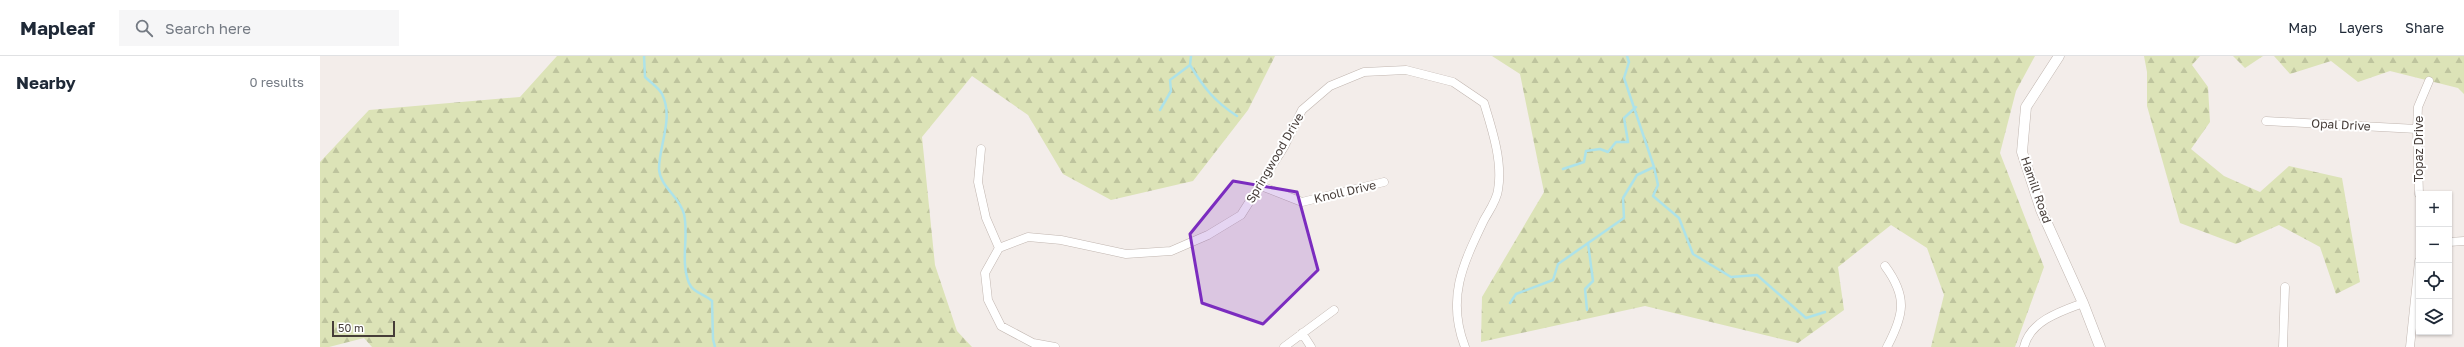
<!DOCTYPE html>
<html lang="en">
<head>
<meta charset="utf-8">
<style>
  body { margin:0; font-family:"Golos Text",sans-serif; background:#f6f6f7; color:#1f2937 }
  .controls { position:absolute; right:12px; bottom:12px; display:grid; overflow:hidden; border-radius:0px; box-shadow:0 1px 3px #0004 }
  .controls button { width:36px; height:36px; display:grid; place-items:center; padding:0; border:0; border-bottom:1px solid #e0e1e3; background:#fff; color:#1f2937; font:20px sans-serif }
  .scale { position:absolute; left:12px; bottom:10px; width:63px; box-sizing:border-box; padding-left:4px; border:2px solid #463d39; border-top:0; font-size:11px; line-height:14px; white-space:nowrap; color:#463d39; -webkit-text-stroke:3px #fff; paint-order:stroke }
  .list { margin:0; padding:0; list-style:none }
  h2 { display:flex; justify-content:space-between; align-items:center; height:52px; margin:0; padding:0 16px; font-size:17px }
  h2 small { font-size:13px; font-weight:400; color:#747a83 }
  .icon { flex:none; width:22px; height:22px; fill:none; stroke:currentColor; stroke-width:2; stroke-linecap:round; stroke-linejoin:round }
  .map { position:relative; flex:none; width:2144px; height:291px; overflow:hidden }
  header { display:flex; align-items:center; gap:24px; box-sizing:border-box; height:56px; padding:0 20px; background:#fff; border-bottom:1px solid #e0e1e3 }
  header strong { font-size:19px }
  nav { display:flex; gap:22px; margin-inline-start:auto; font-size:14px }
  .search { width:280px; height:36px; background:#f6f6f7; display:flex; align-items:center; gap:10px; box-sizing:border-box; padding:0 14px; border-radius:0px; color:#747a83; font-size:15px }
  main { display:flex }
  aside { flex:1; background:#fff }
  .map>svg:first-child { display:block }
  .forest { fill:url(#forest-firs) }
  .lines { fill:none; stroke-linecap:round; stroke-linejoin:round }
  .stream { stroke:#ade2e9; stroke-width:2.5 }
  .minor-casing { stroke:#c1b6b0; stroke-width:9 }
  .tertiary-casing { stroke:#c1b6b0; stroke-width:11 }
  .minor { stroke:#fff; stroke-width:8 }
  .tertiary { stroke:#fff; stroke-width:10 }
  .marked { fill:#7b2cbf; fill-opacity:0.2; stroke:#7b2cbf; stroke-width:3; stroke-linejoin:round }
  .labels { text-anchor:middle; stroke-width:4; stroke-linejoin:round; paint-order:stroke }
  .street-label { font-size:12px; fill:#463d39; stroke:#fff }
</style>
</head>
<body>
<header>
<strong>Mapleaf</strong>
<div class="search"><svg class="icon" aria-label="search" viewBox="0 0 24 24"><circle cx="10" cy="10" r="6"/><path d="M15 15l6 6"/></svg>Search here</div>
<nav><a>Map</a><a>Layers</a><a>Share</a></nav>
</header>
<main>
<aside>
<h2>Nearby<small>0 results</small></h2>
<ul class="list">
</ul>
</aside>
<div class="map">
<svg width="2144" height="291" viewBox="0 0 2144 291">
  <defs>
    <pattern id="forest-firs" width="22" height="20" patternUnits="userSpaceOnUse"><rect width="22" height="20" fill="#dce3b7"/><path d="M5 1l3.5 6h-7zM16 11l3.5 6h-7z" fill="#bec49e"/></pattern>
  </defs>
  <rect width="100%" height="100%" fill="#f3edea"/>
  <path class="forest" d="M237 0H955L928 54 873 125 791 144 743 118 708 59 652 20 602 81 615 209 637 275 652 291H52L44 282 9 291H0V106L49 54 200 41Z
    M1172 0H1715L1696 35 1680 97 1724 211 1695 291H1611L1624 239 1607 192 1571 169 1518 211 1524 254 1478 287 1325 250 1161 286 1162 241 1224 136 1200 18Z
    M1824 0H1880L1872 9 1888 31 1890 66 1871 93 1904 120 1940 136 1969 110 2022 122 2040 226 2016 238 2000 191 1959 169 1916 188 1860 167 1827 50V16Z
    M1913 0H1943L1925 12Z
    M1954 0H2144V38L2138 32 2070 15 2038 26 2011 5 1970 18Z"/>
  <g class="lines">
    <path class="stream" d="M324 0 325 21C330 26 339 32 342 38 354 62 339 89 339 113 340 131 360 141 364 158 369 180 360 205 369 227 373 237 385 238 392 245L393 283 395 291
      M870 9C884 32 894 45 917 60
      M840 54 851 35 850 24 870 9 871 0
      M1334 111 1338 129 1333 140 1359 162 1373 198 1411 221 1437 219 1486 262 1505 256
      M1243 113 1264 106 1266 95 1280 93 1288 96 1296 86H1308L1304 62 1316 51
      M1190 247 1196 238 1233 224 1238 208 1304 162 1303 142 1317 119 1334 111 1304 22 1309 6 1307 0
      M1267 254 1265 233 1273 225 1268 187"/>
    <defs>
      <path id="minor" d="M1946 65 2097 73
        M661 93 658 126 666 162 679 192
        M941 130 982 146 1064 126
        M2099 138 2097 73 2098 51 2109 25
        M2129 186 2144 185
        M1565 210C1588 241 1584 259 1567 291
        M982 277 991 291
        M735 291 713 287 681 270 668 244 665 217 679 192 708 181 741 184 806 198 851 195 888 179 921 159 964 91 982 54 1010 30 1044 16 1086 14 1133 26 1164 47C1172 73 1183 106 1178 134 1177 144 1169 155 1164 164 1143 208 1126 242 1145 291
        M964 291 1014 254
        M1704 291C1710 265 1741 255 1763 247
        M1963 291 1965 231
        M2090 291 2099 205"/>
      <path id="tertiary" d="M1739 0 1706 51 1702 96 1721 154 1763 247 1780 291"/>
    </defs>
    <use href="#minor" class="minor-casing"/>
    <use href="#tertiary" class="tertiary-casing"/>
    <use href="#minor" class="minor"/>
    <use href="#tertiary" class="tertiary"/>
  </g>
  <path class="marked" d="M913 125 977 136 998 214 943 268 882 247 870 178Z"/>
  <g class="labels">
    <g class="street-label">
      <text transform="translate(2021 69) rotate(3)" y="4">Opal Drive</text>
      <text transform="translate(2099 93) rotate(-90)" y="4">Topaz Drive</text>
      <text transform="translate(955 102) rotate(-60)" y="4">Springwood Drive</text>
      <text transform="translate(1716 134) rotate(71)" y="4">Hamill Road</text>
      <text transform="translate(1025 136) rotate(-13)" y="4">Knoll Drive</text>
    </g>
  </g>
</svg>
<div class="controls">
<button>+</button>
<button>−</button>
<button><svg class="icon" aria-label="locate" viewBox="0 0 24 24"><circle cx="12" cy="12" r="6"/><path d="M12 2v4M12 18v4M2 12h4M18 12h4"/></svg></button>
<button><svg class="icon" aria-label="layers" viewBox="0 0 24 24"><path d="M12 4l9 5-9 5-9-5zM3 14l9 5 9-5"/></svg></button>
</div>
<div class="scale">50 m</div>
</div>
</main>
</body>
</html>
